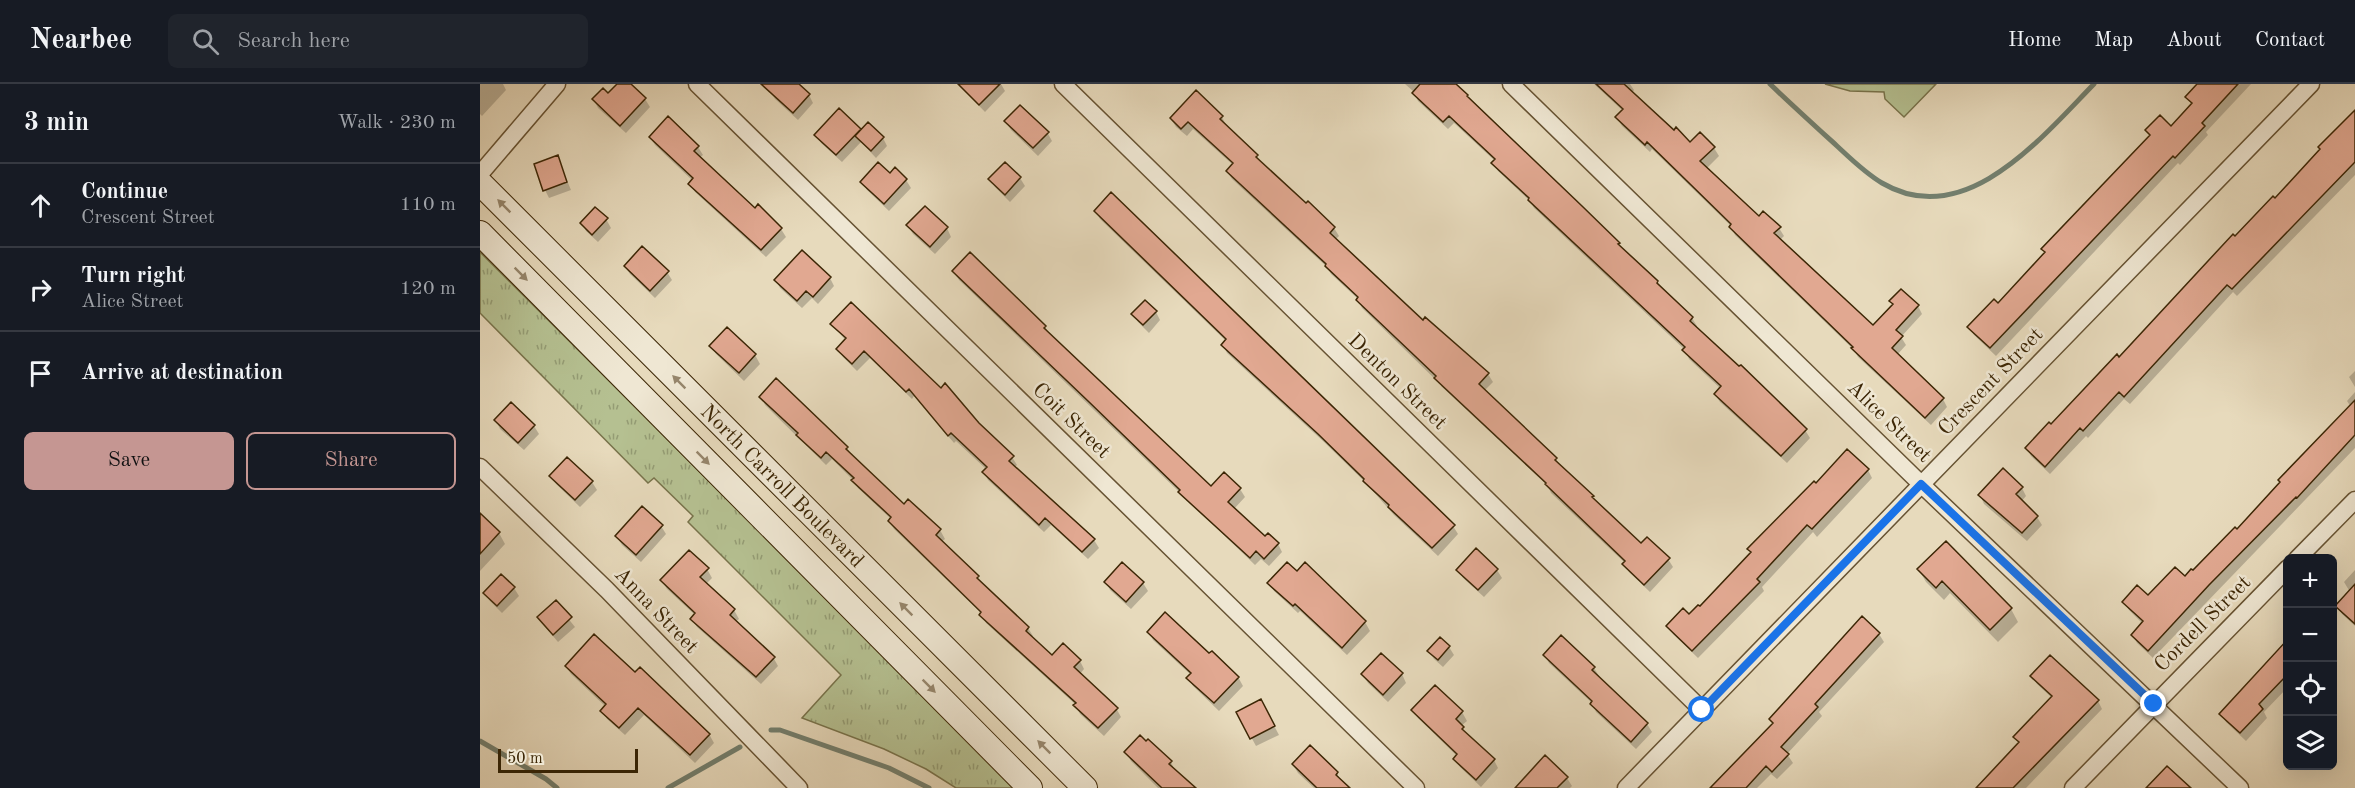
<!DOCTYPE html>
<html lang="en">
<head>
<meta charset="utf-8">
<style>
  body { margin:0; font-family:"Old Standard TT",serif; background:#20242c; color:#f1f3f6 }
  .controls { position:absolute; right:18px; bottom:18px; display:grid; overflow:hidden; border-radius:9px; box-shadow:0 6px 24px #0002 }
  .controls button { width:54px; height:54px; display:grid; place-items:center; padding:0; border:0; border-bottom:2px solid #363941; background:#171b24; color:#f1f3f6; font:30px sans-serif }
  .scale { position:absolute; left:18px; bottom:15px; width:140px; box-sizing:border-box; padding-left:6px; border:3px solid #3c2605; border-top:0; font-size:16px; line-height:21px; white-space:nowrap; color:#3c2605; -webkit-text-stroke:4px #efe7d3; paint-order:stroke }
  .stop { position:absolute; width:18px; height:18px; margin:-14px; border:4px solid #1a73e8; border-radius:50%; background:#fff }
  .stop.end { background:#1a73e8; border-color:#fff; box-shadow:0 2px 6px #0008 }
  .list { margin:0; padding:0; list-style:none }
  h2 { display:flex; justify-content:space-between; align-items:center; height:78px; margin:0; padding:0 24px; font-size:26px }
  h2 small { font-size:20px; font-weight:400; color:#9ea1a6 }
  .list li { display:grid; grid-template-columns:39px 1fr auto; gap:18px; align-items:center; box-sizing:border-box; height:84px; padding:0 24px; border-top:2px solid #363941 }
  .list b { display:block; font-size:22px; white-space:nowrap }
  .list p { margin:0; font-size:20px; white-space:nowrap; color:#9ea1a6 }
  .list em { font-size:20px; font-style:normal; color:#9ea1a6 }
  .actions { display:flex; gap:12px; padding:18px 24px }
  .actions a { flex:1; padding:14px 0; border:2px solid #c59692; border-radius:9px; text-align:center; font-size:21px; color:#c59692 }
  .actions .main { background:#c59692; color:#111 }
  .icon { flex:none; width:33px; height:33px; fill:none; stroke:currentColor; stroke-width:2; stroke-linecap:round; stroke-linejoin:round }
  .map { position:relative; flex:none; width:1875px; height:704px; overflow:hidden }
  header { display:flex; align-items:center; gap:36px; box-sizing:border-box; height:84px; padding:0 30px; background:#171b24; border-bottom:2px solid #363941 }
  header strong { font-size:28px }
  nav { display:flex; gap:33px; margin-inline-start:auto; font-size:21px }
  .search { width:420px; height:54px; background:#20242c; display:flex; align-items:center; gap:15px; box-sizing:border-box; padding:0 21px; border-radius:9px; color:#9ea1a6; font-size:22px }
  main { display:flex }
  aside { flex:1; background:#171b24 }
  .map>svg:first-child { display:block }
  .grass { fill:url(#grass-tufts); stroke:#78734b; stroke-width:1.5 }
  .pitch { fill:#b5c091; stroke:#78734b; stroke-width:1.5 }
  .shadow { fill:#0003 }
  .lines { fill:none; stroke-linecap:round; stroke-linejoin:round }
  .stream { stroke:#737f6e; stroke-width:5 }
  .building { fill:#e1a891; stroke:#3c2605; stroke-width:1.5 }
  .street-casing { stroke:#675333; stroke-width:19 }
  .secondary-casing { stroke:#3c2605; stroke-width:26 }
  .street { stroke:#efe7d3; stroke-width:16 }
  .secondary { stroke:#efe7d3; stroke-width:24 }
  .oneway { fill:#96866c }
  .route { stroke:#1a73e8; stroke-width:8 }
  .labels { text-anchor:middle; stroke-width:5; stroke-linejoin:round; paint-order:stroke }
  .street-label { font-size:21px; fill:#3c2605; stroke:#efe7d3 }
</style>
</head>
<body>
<header>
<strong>Nearbee</strong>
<div class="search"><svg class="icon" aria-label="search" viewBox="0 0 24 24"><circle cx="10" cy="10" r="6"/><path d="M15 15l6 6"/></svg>Search here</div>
<nav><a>Home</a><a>Map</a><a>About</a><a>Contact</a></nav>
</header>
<main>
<aside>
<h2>3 min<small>Walk · 230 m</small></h2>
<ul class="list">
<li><svg class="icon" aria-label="ahead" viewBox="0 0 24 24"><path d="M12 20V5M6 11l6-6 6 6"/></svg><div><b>Continue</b><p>Crescent Street</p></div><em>110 m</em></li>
<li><svg class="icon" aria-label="right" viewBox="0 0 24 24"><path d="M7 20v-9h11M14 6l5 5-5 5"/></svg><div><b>Turn right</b><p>Alice Street</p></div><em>120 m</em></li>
<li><svg class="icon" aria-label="arrive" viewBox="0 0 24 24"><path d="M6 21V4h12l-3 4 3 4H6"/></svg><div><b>Arrive at destination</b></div></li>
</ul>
<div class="actions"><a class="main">Save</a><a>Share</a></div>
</aside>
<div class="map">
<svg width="1875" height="704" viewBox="0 0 1875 704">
  <defs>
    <pattern id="grass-tufts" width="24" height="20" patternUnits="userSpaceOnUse" patternTransform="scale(1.5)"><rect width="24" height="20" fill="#b5c091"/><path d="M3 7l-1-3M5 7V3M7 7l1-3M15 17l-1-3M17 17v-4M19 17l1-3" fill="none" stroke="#949c74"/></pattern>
  </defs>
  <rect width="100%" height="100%" fill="#e7dabc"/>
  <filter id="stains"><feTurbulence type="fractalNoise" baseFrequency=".00333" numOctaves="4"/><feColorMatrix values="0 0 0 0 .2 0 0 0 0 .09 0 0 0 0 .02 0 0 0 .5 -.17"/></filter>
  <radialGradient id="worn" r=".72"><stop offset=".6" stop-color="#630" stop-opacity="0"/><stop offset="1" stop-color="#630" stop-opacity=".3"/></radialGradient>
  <path class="grass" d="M0 168 537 704H476L446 685 404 665 322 634 361 591 208 438 213 432 174 394 168 399 0 229Z"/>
  <path class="pitch" d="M1345 0H1456L1424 33 1405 15 1404 8 1370 7Z"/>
  <path class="shadow" d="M0 0H23L26 6 2 32 0 30Z
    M139 0H149L165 15 170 23 146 49 118 24 114 16 128 11Z
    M296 0H316L329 11 333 19 318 36 295 15 290 7Z
    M478 0H521L525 7 505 28Z
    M925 0H973L1138 159 1142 166 1212 234 1217 242 1216 244 1325 346 1330 354 1307 379 1240 318 1235 310 1241 305 1209 275 1205 266 1054 124 1051 118 1018 87 1013 79 1015 77 974 39 968 45 938 17 934 8Z
    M1114 0H1150L1154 6 1152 9 1210 60 1234 64 1239 72 1226 85 1279 134 1299 144 1304 152 1300 156 1393 243 1438 222 1442 230 1421 253 1426 261 1417 271 1463 315 1467 323 1451 341 1378 273 1374 266 1255 151 1251 142 1172 65 1170 68 1142 42 1137 34 1143 27Z
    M1719 0H1771L1726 48 1728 51 1700 81 1698 79 1516 272 1494 251 1489 243 1518 221 1566 169 1563 165 1671 52 1667 47 1691 44 1712 22 1707 13Z
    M1875 28V91L1757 212 1753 208 1650 320 1644 315 1608 354 1606 352 1570 390 1551 372 1547 364 1571 343 1639 275 1795 116Z
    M742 33 746 41 745 42 777 72 782 81 826 122 828 120 854 144 859 152 855 156 943 238 1008 290 1013 298 1004 307 1076 375 1081 383 1113 413 1116 419 1161 461 1188 475 1193 483 1170 508 1149 488 1145 479 1071 409 1068 402 961 302 964 301 959 296V299L882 224 878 215 851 190 848 184 752 95 747 87 753 81 713 45 707 52 696 43 691 35Z
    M526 38 567 48 572 57 558 72 531 46Z
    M380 46 403 54 407 62 396 74 381 58 362 78 341 59 336 51Z
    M170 53 218 63 223 71 219 74 275 126 301 145 306 153 286 173 215 108 210 100 213 97 175 61Z
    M77 73 91 106 69 114 65 106Z
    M410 91 426 96 431 104 409 127 387 106 382 98Z
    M540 94 545 102 530 118 515 103 510 95Z
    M616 127 973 442 978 450 958 472 914 431 885 398 844 358 747 269 743 261 746 257 620 135Z
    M126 135 131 144 118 158 106 147 102 139Z
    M428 142 467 144 471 153 455 170 433 150Z
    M145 182 187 188 192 196 175 214 150 190Z
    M474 188 565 243 570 251 731 404 760 405 765 413 754 425 785 455 798 460 802 468 789 482 781 475 775 481 479 196Z
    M350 194 354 202 338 220 332 214 322 224 300 204 296 196Z
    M676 228 680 236 669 249 658 238 653 230Z
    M352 240 498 340 532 373 537 381 534 384 614 456 619 464 608 475 571 441 564 448 508 396 504 388 506 385 476 357 474 359 434 312 432 315 390 274 377 287 363 273 358 265 366 257Z
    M247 245 275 271 280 280 264 297 236 270 231 262Z
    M1875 287V303L1869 293Z
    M1875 308V364L1673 574 1657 559 1653 551 1663 540 1649 526 1644 518 1668 513 1713 488 1757 447 1871 323 1867 317Z
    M281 313 367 364 372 372 424 422 428 417 460 446 465 455 461 458 548 544 553 552 551 554 572 573 600 577 604 585 600 590 636 624 641 633 624 652 600 630 596 621 506 539 502 530 414 445 409 437 411 435 378 404 373 396 352 375 346 381 285 321Z
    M16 336 54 342 59 350 44 366 20 345Z
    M1388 386 1392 394 1337 453 1333 448 1282 503 1284 507 1218 574 1193 550 1188 542 1220 525 1272 470 1269 465 1336 401Z
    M71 392 112 398 117 406 100 423 76 400Z
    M1542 404 1546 412 1541 418 1557 433 1562 441 1547 457 1504 420 1500 411Z
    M0 431 19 449 25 460 0 487Z
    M181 442 186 450 161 478 142 461 137 453Z
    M1466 459 1531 525 1538 538 1518 558 1470 509 1464 516 1446 498 1439 486Z
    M825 480 885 538 890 547 867 571 820 527 818 529 794 507 789 499 817 489Z
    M227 485 232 494 226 500 254 526 259 535 255 538 293 573 298 582 281 600 217 543 212 535 215 531 187 505 182 497Z
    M978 486H1017L1022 494 1004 513 983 494Z
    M1875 486V542L1862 530 1857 522 1870 508 1864 498Z
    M626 498 663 499 668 507 651 525 630 506Z
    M34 504 39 512 22 529 10 517 5 509Z
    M75 518 95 543 78 558 58 534Z
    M669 548 758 593 763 602 739 627 713 602 708 594 711 591 673 556Z
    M1399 550 1404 558 1339 628 1342 632 1307 670 1313 679 1297 695 1291 690 1277 704H1232L1247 687Z
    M960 555 969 563 974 571 963 583 954 575 949 567Z
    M1808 556V603L1784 628 1787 634 1766 657 1746 638 1741 630Z
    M1065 571 1114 584 1119 592 1117 593 1167 640 1172 648 1156 665 1116 628 1112 619 1069 579Z
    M86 582 155 590 229 650 234 659 215 679 164 631 145 651 127 635 122 627 126 623 91 590Z
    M922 590 926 599 908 618 888 599 883 591Z
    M1552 592 1618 617 1622 625 1546 704H1498L1539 660 1535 653 1572 614 1557 600Z
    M955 603 982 628 987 637 981 642 987 651 1014 676 1018 684 1001 703 980 683 975 675 978 673 938 634 933 626Z
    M781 617 799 651 776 662 758 629Z
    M646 668 691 678 695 687 713 704H678L651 677Z
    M813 681 857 689 861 698 868 704H834L818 689Z
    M1087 694 1092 702 1090 704H1040L1039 702Z"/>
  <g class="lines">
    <path class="stream" d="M1290 0C1312 21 1334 41 1357 62 1371 75 1385 89 1402 99 1485 148 1562 53 1614 0
      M291 646H300L409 684 449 704
      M0 657 66 695 77 704
      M188 704 260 663"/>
  </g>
  <path class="building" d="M137 0H151L166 14 140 42 112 15 123 4 128 9Z
    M281 0H319L330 10 313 29Z
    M478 0H520L499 21Z
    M940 0H976L988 11 987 12 1102 122 1140 159 1138 160 1178 197 1177 199 1213 233 1210 237 1259 282 1261 281 1327 345 1301 372 1234 310 1241 302 1202 266 1205 263 1048 116 1049 114 1011 79 1015 75 969 32 963 38 932 9Z
    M1116 0H1144L1194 46 1196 43 1210 58 1220 48 1235 63 1220 77 1279 132 1283 127 1301 143 1294 149 1393 241 1413 220 1409 217 1421 205 1439 221 1416 246 1423 252 1412 264 1464 314 1445 334 1371 264 1373 263 1249 143 1251 140 1167 58 1165 61 1135 33 1143 25Z
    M1717 0H1758L1722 39 1725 42 1695 74 1693 72 1510 264 1487 243 1514 215 1518 219 1565 168 1561 165 1670 51 1665 46 1680 31 1691 42 1712 19 1705 13Z
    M716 6 743 32 740 35 778 71 776 73 826 119 828 117 855 143 850 149 943 236 945 233 1009 289 999 300 1077 374 1075 376 1114 412 1112 413 1161 459 1167 453 1190 474 1164 501 1142 480 1145 477 1065 400 1066 399 954 294 956 292 876 216 878 213 845 182 846 180 746 87 753 79 708 38 701 45 690 34Z
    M540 21 569 48 553 64 524 37Z
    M359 24 381 45 356 71 334 51Z
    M1875 26V78L1752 205 1747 201 1644 313 1639 308 1603 347 1600 344 1565 383 1545 364 1569 338 1571 340 1637 270 1639 273 1753 150 1755 152 1793 112 1795 114 1840 65 1838 63Z
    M188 32 219 62 214 67 275 124 278 120 302 144 281 166 208 100 213 94 169 53Z
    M388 38 404 53 391 67 375 52Z
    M78 71 87 98 63 107 54 80Z
    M398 78 410 89 415 83 427 95 404 120 380 98Z
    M525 78 541 93 525 111 508 95Z
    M631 108 975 441 952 464 908 423 909 421 883 397 884 395 838 350 741 261 746 255 614 127Z
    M445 122 468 143 450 163 426 141Z
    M115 123 128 134 112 151 100 139Z
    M162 162 189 187 170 207 144 182Z
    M322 166 351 193 333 213 326 207 317 217 294 196Z
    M490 168 566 242 564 244 731 402 744 388 761 404 748 418 785 452 788 449 799 459 784 475 776 467 770 474 698 408 700 406 608 317 472 187Z
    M665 216 677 227 663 241 651 230Z
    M371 218 461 304 465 299 499 339 534 372 529 377 615 455 602 468 565 434 559 441 502 388 507 383 471 349 468 352 429 305 426 308 384 267 372 280 356 265 366 254 350 240Z
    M247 243 276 270 259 289 229 262Z
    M296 294 368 363 366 365 424 420 428 415 461 445 456 451 499 492 497 494 549 543 546 547 572 571 583 559 601 576 594 583 638 624 618 644 593 621 596 619 499 531 501 528 408 437 411 433 371 396 374 394 346 368 341 374 316 351 318 349 279 313Z
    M1875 316V351L1817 414 1816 413 1729 501 1668 567 1651 551 1663 537 1642 518 1657 501 1668 511 1695 483 1705 492 1711 485 1713 486 1755 443 1757 445 1800 398 1798 396Z
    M31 318 55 341 38 359 14 336Z
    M1367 365 1389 385 1332 445 1327 441 1277 495 1280 498 1212 567 1186 542 1203 524 1209 530 1218 521 1220 522 1271 468 1267 465 1334 397 1336 399Z
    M87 373 113 397 95 416 69 392Z
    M1523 384 1543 403 1536 410 1558 432 1542 449 1498 411Z
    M162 422 183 441 156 471 135 452Z
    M0 429 20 448 0 470Z
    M1466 457 1532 524 1510 546 1462 497 1456 504 1437 485Z
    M996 464 1018 485 998 506 976 486Z
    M209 466 229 484 220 493 255 525 250 531 295 573 276 593 210 535 215 529 180 496Z
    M642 478 664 498 646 518 624 498Z
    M807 478 817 487 825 478 886 537 862 564 815 520 813 522 787 499Z
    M21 490 35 503 17 522 3 509Z
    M1875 500V540L1855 522Z
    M76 516 92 533 73 551 57 533Z
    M685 528 729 569 732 567 759 593 734 619 706 594 711 589 667 548Z
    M1382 532 1400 549 1335 620 1338 623 1301 663 1309 670 1292 688 1286 682 1266 704H1230L1293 639 1289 635Z
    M114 550 155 588 160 583 230 650 210 671 158 624 139 644 120 627 126 620 85 582Z
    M1081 551 1115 583 1112 586 1168 639 1151 658 1110 620 1112 617 1063 571Z
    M960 553 970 562 958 576 947 567Z
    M1808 555V590L1779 620 1783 625 1760 649 1739 630Z
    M901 569 923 589 903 611 881 590Z
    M1570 571 1619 616 1533 704H1496L1539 658 1533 653 1572 612 1550 592Z
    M955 601 983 627 976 635 984 643 982 645 1015 675 996 696 973 675 977 670 931 626Z
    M781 615 795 642 770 655 756 628Z
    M660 651 666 657 668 655 692 677 689 680 716 704H682L644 668Z
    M830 661 858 688 856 691 870 704H837L812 680Z
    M1065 671 1088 693 1077 704H1035Z
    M1687 682 1711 704H1666Z"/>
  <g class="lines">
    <defs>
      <path id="street" d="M217 0 936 704
        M583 0 1222 626
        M1031 0 1441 400 1760 704
        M0 90 77 0
        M0 383 127 506 319 704
        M1817 475 1875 416
        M1146 704 1831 0
        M1593 704 1808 484"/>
      <g id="secondary">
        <path id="s1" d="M0 99 605 704"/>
        <path d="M0 149 550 704"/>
      </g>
    </defs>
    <use href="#street" class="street-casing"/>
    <use href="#secondary" class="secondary-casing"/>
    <use href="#street" class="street"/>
    <use href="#secondary" class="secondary"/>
  </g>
  <defs><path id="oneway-solid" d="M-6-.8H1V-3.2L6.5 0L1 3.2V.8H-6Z" transform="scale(1.5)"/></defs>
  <g class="oneway">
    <use href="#oneway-solid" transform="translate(24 122) rotate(-135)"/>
    <use href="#oneway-solid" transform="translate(41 190) rotate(45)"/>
    <use href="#oneway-solid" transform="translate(199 298) rotate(-135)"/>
    <use href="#oneway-solid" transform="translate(223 374) rotate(45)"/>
    <use href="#oneway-solid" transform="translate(426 525) rotate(-135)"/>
    <use href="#oneway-solid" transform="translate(449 602) rotate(45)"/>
    <use href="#oneway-solid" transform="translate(564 663) rotate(-135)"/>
  </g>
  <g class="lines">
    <path class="route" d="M1222 626 1441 400 1674 620"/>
  </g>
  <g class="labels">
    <g class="street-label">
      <text transform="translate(918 297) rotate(44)" y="7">Denton Street</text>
      <text transform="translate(1510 297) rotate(-46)" y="7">Crescent Street</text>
      <text transform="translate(592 336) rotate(44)" y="7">Coit Street</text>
      <text transform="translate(1410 337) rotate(44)" y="7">Alice Street</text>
      <text dy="7" stroke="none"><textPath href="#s1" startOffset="428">North Carroll Boulevard</textPath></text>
      <text transform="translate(177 526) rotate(46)" y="7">Anna Street</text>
      <text transform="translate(1722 539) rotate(-45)" y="7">Cordell Street</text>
    </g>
  </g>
  <rect width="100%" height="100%" filter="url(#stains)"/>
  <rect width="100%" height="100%" fill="url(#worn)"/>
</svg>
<div class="controls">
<button>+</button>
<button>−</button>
<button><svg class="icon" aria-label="locate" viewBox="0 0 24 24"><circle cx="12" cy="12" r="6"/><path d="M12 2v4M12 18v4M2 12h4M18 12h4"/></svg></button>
<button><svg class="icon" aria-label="layers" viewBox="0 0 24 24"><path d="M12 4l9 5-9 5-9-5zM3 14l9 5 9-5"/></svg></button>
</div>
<div class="scale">50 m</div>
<div class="stop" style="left:1222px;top:626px"></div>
<div class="stop end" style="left:1674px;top:620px"></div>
</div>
</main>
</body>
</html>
